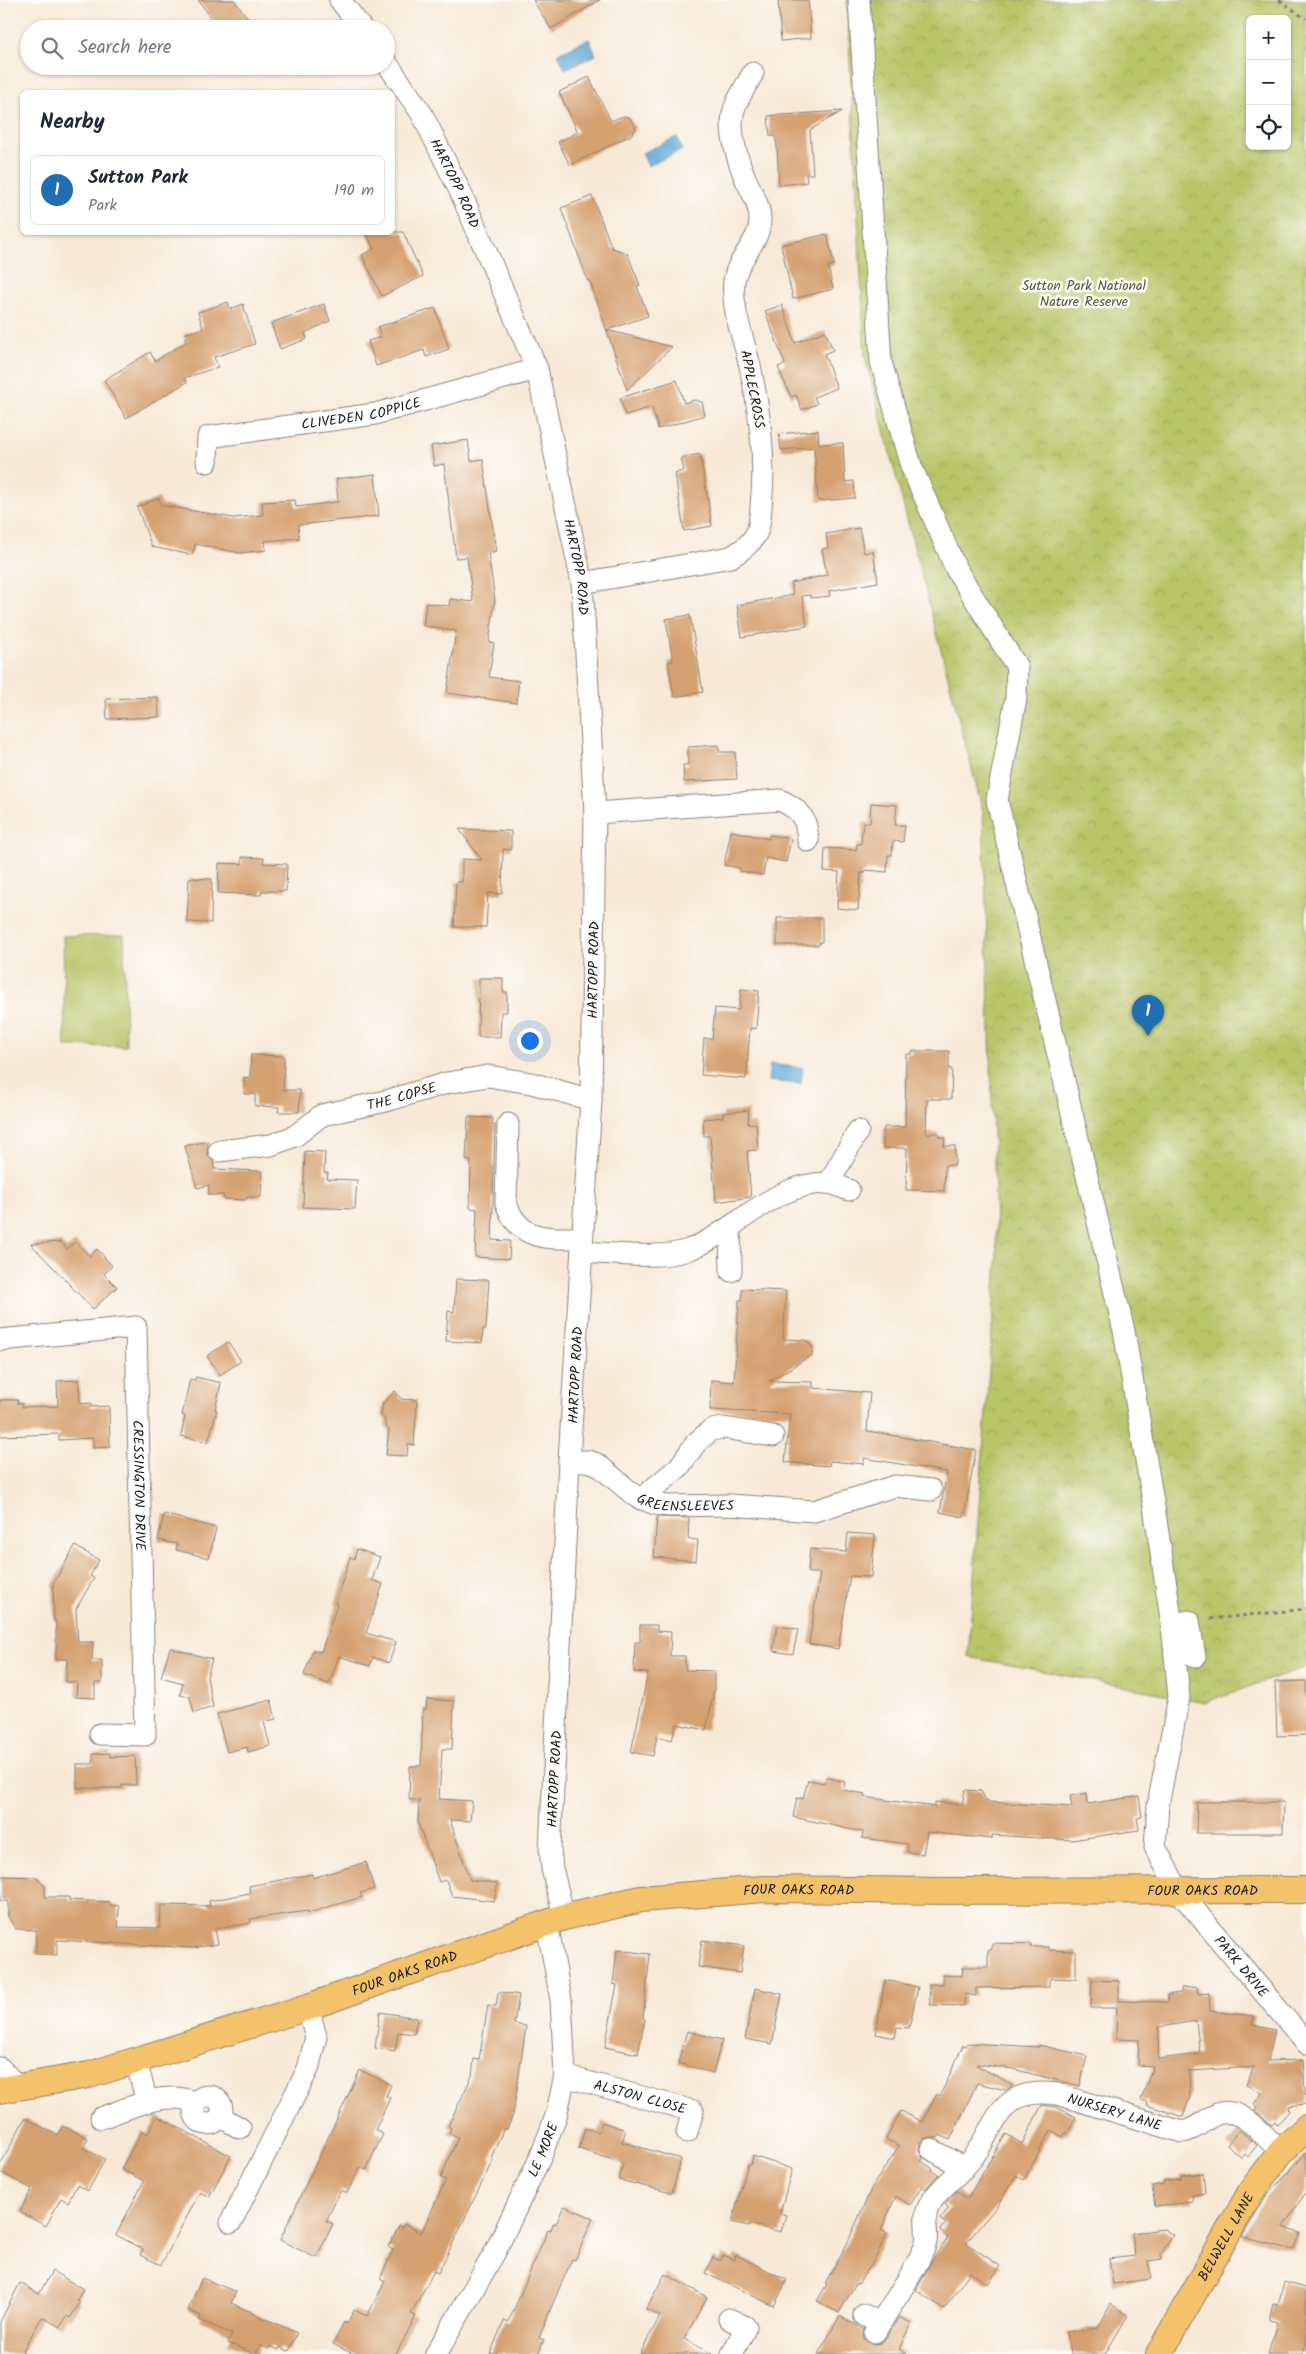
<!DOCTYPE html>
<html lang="en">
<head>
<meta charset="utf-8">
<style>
  body { margin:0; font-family:Kalam,sans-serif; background:#f2f2f3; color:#1f2937 }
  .controls { position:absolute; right:15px; top:15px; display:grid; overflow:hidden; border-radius:8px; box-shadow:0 1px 4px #0004 }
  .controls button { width:45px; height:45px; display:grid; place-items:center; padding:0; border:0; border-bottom:1px solid #e0e1e3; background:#fff; color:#1f2937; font:25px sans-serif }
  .you { position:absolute; left:529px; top:1040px; width:18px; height:18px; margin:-12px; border:4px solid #fff; border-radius:50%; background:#1a73e8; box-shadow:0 0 0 8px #1a73e833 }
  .badge { display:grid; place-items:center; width:32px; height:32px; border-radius:50%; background:#1f6fb2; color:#fff; font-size:16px; font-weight:700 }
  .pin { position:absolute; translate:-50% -41px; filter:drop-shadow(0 1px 2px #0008) }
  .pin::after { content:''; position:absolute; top:26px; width:18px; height:15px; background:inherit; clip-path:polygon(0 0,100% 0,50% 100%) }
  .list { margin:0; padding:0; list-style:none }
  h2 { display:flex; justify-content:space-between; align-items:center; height:65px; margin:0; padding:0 20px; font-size:21px }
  h2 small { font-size:16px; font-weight:400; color:#747a83 }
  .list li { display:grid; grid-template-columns:32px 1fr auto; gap:15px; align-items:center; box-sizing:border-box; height:70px; margin:0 10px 10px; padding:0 10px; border:1px solid #e0e1e3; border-radius:8px }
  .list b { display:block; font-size:19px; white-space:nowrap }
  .list p { margin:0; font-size:16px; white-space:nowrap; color:#747a83 }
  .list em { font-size:16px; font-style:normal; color:#747a83 }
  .icon { flex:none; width:28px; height:28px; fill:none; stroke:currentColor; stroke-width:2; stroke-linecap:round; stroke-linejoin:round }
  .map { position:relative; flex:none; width:1306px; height:2354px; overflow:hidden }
  .search { position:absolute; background:#fff; box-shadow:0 1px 4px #0004; left:20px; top:20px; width:375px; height:55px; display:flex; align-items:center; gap:12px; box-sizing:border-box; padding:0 18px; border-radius:28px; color:#747a83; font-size:19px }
  .panel { position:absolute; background:#fff; box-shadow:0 1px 4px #0004; left:20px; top:90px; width:375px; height:145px; border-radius:8px }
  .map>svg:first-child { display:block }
  .park { fill:url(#park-crowns); stroke:#6a7042; fill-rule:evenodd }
  .pitch { fill:#b8c567; stroke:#6a7042 }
  .water { fill:#5ca7d5; stroke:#3c6278 }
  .building { fill:#d6a171; fill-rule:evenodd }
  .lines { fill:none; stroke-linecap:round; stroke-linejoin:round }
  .minor-casing { stroke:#8a827a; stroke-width:23 }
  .major-casing { stroke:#8a827a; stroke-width:28 }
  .path { stroke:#8a827a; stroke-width:3; stroke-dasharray:4 4; stroke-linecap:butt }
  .minor { stroke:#fff; stroke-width:21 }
  .major { stroke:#f4c26a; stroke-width:26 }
  .labels { text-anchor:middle; stroke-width:5; stroke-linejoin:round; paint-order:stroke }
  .street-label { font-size:14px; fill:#1c1c1c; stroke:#fdfcf7 }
  .park-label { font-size:14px; fill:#535736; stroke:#fdfcf7 }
</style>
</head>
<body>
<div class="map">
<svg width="1306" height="2354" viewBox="0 0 1306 2354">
  <defs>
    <pattern id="park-crowns" width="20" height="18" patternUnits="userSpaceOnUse" patternTransform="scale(1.25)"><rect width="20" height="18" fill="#b8c567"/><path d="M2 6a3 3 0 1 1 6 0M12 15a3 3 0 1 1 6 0" fill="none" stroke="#9ea959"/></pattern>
  </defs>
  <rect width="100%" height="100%" fill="#fdfcf7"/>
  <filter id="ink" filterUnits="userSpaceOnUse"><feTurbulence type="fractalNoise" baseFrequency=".02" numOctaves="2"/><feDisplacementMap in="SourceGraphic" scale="10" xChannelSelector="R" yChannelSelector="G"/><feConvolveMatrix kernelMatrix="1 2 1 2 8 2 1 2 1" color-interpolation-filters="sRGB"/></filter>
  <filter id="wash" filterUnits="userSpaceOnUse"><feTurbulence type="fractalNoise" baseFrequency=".0096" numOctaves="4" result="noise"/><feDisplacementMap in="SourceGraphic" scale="20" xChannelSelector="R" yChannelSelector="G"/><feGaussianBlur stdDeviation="1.12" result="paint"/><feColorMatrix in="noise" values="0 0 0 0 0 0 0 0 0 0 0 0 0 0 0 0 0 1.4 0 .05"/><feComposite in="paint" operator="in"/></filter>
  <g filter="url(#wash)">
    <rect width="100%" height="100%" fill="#f8e9d7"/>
    <path class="park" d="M847 0H1306V1667L1205 1702 968 1657 997 1260 983 812 865 357ZM1250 19H1287V146H1250Z"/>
    <path class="pitch" d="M124 935 126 1046 65 1047 63 936Z"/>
    <path class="water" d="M589 39 596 55 565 69 558 53Z
      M677 137 682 150 648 166 642 153Z
      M770 1064 803 1068 801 1084 768 1081Z"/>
    <g id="blocks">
      <path class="building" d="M198 0H234L257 29H220Z
        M533 0H600L551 29Z
        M778 0H808L811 38 781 41Z
        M589 77 611 121 623 116 629 117 636 128 631 135 570 165 558 142 578 132 559 92Z
        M842 111 810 130 813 174H806L807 182 779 185 777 146 775 136H770L768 116Z
        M592 196 612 248 627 253 640 285 637 286 648 316 607 330 672 347 627 390 590 281H588L561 208Z
        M366 232H403L423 276 382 296 362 255 374 249Z
        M827 234 834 265 828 266 833 289 793 299 781 245Z
        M228 302 230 309 243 304 255 344 214 357 218 367 184 378 187 382 126 418 104 380 150 352 155 361 186 342 184 334 203 328 198 312Z
        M324 304 330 321 305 333 307 339 280 349 271 323Z
        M782 305 795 343 825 331 833 350 824 354 837 388 814 397 817 404 802 410 796 395 791 397 778 367 785 364 765 311Z
        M435 308 449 349 426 357 424 350 376 366 368 341 381 337 378 327Z
        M677 380 684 403 695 400 702 402 705 415 658 429 652 407 625 415 620 398Z
        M818 430 819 444 843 443 845 482 854 481 855 498 818 501 814 447 781 450 779 434Z
        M468 440 471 461 483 459 496 551 488 553 495 600 489 642 494 643 489 677 519 681 516 703 447 693 456 631 423 626 426 603 449 606 450 599 473 602 467 557 456 558 444 464 434 466 431 446Z
        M700 454 712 526 684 531 675 474 684 470 681 458Z
        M375 474 379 516 298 525 299 538 265 541 266 550 240 553 195 544 192 555 152 547 137 507 159 498 161 505 233 518 263 515 262 502 295 500 296 507 338 502 336 479Z
        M859 528 864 553 873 551 878 582 829 591 830 596 811 598 810 595 802 596 807 626 742 637 737 605 793 595 791 583 827 575 822 549 828 548 826 534Z
        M690 615 703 692 674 697 668 662 673 661 666 619Z
        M158 697 159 717 107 719 106 699Z
        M719 745V752H735L737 779 684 782 683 765H688V747Z
        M871 803 897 805 895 825H905L903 842 893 841 892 855H888L887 872 866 870 865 873H861L858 910 837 908 839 872 824 871 825 848 856 850 857 844H861L863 822 870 823Z
        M459 829 511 831V850L503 849 502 894 488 893 486 927H454L456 882H462V859L482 860Z
        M731 831 769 839 770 835 791 839 786 862 766 858 763 875 739 871 740 868 724 865Z
        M242 857 264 858 263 863 287 864 286 891H262L261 895 218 893 219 863 242 864Z
        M189 878 212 879 211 923 187 922Z
        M777 918H822V942H819V945H777Z
        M479 978H503V992H507V1012H501L500 1037H478Z
        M741 989 759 991 756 1029 750 1028 746 1079 701 1075 704 1038 712 1039 715 1008 739 1010Z
        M912 1051H949V1069H952L951 1099H927L926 1133H939V1137H945L944 1146H955V1165H945L944 1191 906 1190 907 1148H883L884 1127H905L906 1054H912Z
        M251 1055 284 1056 283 1090H300L299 1112H278L279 1107 255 1106V1094H244V1077L250 1078Z
        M749 1110 748 1124 756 1123 758 1150 747 1151 751 1197 716 1202 710 1136H704L703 1119 723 1117V1113Z
        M468 1117 493 1118 492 1125H495L492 1240 510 1241 509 1259 475 1257 477 1209 470 1208 471 1161 466 1160Z
        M208 1141 207 1153 213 1161 214 1169 262 1171 261 1197H246V1200L224 1199 223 1195H209V1185L197 1188 185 1146Z
        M305 1151 325 1152 324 1173H328L327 1179 357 1180 355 1209 303 1207Z
        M61 1242 67 1249 75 1242 90 1256 97 1249 112 1266 104 1274 117 1287 93 1309 31 1244Z
        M456 1279 489 1280 486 1329H483L482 1343 446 1341 448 1311 454 1312Z
        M742 1289 786 1291 783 1339 806 1340 812 1346V1355L769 1381 813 1382V1388L870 1393 867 1431 976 1450 964 1517 940 1512 947 1472 864 1458V1464L830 1461 829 1466 785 1462 790 1414 710 1410 711 1380 734 1382 739 1300H742Z
        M228 1342 241 1361 220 1375 207 1356Z
        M196 1377 221 1383 215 1410H217L208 1442 181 1436 185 1416 182 1415 190 1379 195 1380Z
        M79 1380 80 1404 91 1403V1407L109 1406 110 1447 93 1448V1438L59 1440V1434L0 1436V1400H18L17 1403H22V1407L58 1406 57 1381Z
        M395 1391 401 1399 417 1400 414 1445 408 1444 407 1456 386 1455 389 1430 385 1426V1420L381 1415 383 1403Z
        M164 1514 216 1528 209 1558 176 1550 177 1544 158 1540Z
        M657 1517 689 1518 688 1539 698 1540 696 1561 654 1557Z
        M848 1533 875 1535 871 1577 850 1576 838 1649 809 1644 820 1573H808L810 1549 846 1552Z
        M75 1546 99 1560 90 1576 94 1578 76 1609 78 1642H93L92 1660H102V1683H95V1698L76 1697 77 1682H66L67 1659H56V1621H54L53 1584Z
        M357 1549 380 1557 372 1580 383 1584 366 1633 396 1642 389 1663 373 1657 370 1666 339 1656 329 1684 304 1675 313 1650 321 1652 337 1605 335 1604 350 1557 354 1559Z
        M640 1625H657V1631L671 1632 670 1656H685V1670L714 1671V1691L706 1730 676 1724 672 1740 657 1736 653 1756 631 1752 648 1673 634 1672 635 1642H640Z
        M777 1626 798 1629 793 1654 773 1651Z
        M170 1648 212 1659 207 1677 213 1707 194 1713 190 1697 180 1695 183 1683 161 1677Z
        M1306 1681V1735L1277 1736 1275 1682Z
        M427 1699 454 1701 452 1749H442L439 1799 472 1801 470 1821 450 1820 470 1880 498 1883 494 1901 452 1896 446 1880 439 1882 418 1823 419 1800H409L410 1766H421L423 1709H426Z
        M271 1700 276 1719 264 1722 270 1746 248 1752 247 1747 227 1752 217 1714Z
        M110 1753V1757L135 1756 136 1785H122V1788H77V1764H93V1754Z
        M826 1777 845 1782 843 1790 865 1794 864 1797 935 1807V1802L962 1805 965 1790 981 1791 987 1802 1072 1807 1070 1796 1087 1793 1088 1804 1139 1796 1142 1817 1137 1818 1139 1830 1072 1840 992 1835V1839L927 1832 923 1854 907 1852 908 1844 862 1838 863 1832 793 1817 797 1798 803 1799 808 1780 824 1783Z
        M1197 1802H1284L1283 1833H1196Z
        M366 1862 374 1889 360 1893 362 1897 308 1913V1911L250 1919 251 1923 215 1929 218 1944 193 1948 57 1940V1955L36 1954V1930L16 1929 8 1917V1901H0V1876L37 1877 45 1886V1897H69V1900L110 1902V1905L119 1906 118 1927 160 1928 161 1905 210 1906 209 1901 250 1893 249 1886 312 1874 313 1878Z
        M702 1940 744 1946 740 1973 698 1967Z
        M992 1943 1031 1944 1030 1947H1049V1950L1076 1951V1979L1051 1978 1049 1981V1987L976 1988V1996L965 1994 964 2006 930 2005 929 1984H943V1975L962 1976 963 1967H988V1950H992Z
        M617 1950 650 1954 643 2018 645 2019 638 2054 605 2047 617 1985 613 1984Z
        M885 1980 918 1987 909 2028 897 2027 895 2038 876 2034Z
        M1092 1980 1119 1981V2001L1168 2002 1167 1995 1181 1993V1988L1197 1987 1198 1994 1209 1993 1210 2011 1254 2016 1252 2025 1275 2030 1268 2061 1303 2060 1306 2104 1288 2106 1289 2111 1277 2125 1275 2122 1272 2125 1255 2110 1257 2107 1254 2104 1262 2093 1246 2085 1254 2067 1189 2071 1190 2096 1183 2117 1147 2105 1148 2102 1141 2100 1153 2066 1138 2065 1139 2040 1116 2039 1117 2008H1091ZM1196 2021 1200 2054 1158 2059 1159 2027Z
        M755 1988 782 1994 772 2044 745 2039Z
        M500 1992 519 1995 514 2024 526 2026 513 2115 507 2129 504 2128 491 2158 493 2160 449 2251 438 2273 434 2271 411 2314 416 2316 396 2354H353L333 2344 344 2322 347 2324 354 2310 367 2316 385 2282 380 2279 393 2250 388 2247 399 2226 402 2228 404 2224 421 2233 446 2180 441 2178 458 2137 449 2133 451 2128 448 2126 472 2076 474 2059 479 2060 488 2005 496 2006 498 1993Z
        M380 2012 417 2018 414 2034 398 2032 395 2051 375 2048Z
        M687 2031 722 2040 713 2073 678 2063Z
        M967 2043 1039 2047V2045L1087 2056 1080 2086 1013 2069 977 2064 976 2065 1013 2085 1012 2086 1006 2090 977 2083 950 2140 940 2135 938 2138 931 2137 925 2138 920 2142 919 2150 923 2158 921 2161 933 2169 932 2171 938 2175 925 2189 922 2186 910 2205 896 2196 881 2230 887 2233 877 2255 858 2284 856 2283 839 2313 817 2301 827 2284 825 2283 847 2244 872 2187 899 2146 886 2139 901 2111 922 2122 937 2094 940 2096 963 2045 966 2046Z
        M360 2070 391 2085 386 2096 390 2098 375 2130 383 2134 366 2170 360 2167 347 2193 341 2190 326 2221 333 2224 316 2258 280 2240Z
        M1042 2105 1056 2107 1076 2117 1067 2134 1065 2133 1063 2137 1051 2130 1024 2180 1016 2175 998 2205 966 2243 1000 2266 988 2284 970 2272 944 2309 916 2290 933 2259 948 2238 940 2231 946 2224 940 2219 949 2208 945 2204 957 2191 967 2199 1006 2134 1022 2144Z
        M157 2116 231 2156 209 2197 200 2192 161 2265 140 2255 143 2249 116 2235 144 2181 121 2169 142 2131 148 2134Z
        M25 2118 57 2135 63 2126 88 2138 83 2148 105 2159 88 2191 77 2185 68 2202 61 2198 46 2226 20 2212 32 2189 0 2172V2165Z
        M602 2122 626 2130 622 2142 681 2159 672 2193 619 2180 623 2164 620 2163V2162L579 2149 585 2128 599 2132Z
        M1239 2130 1257 2145 1248 2157 1245 2154 1242 2158 1227 2145Z
        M1306 2153V2192L1283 2227 1300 2232 1293 2250 1242 2237 1266 2196Z
        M753 2156 792 2169 780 2213 786 2215 781 2232 749 2224V2226L732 2222 748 2164H751Z
        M1203 2173 1205 2193 1192 2195 1193 2202 1155 2206 1152 2186 1164 2184V2181L1181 2179V2176Z
        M564 2206 593 2218 575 2260 572 2259 550 2310 539 2338 544 2340 538 2354H490L504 2321 508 2322 512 2314 548 2230 550 2231 554 2223 556 2224Z
        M1164 2229 1173 2235 1161 2254 1162 2259 1149 2261 1151 2279 1113 2284 1109 2259 1135 2256 1132 2233Z
        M723 2255 734 2260 736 2255 787 2280 774 2306 705 2273 713 2257 720 2261Z
        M52 2271 83 2289 77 2300 80 2302 70 2318 67 2316 60 2327 42 2317 21 2354H0V2322L20 2283 39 2294Z
        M665 2274 707 2297 684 2339 712 2354H640L660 2316 646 2309Z
        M202 2278 236 2292 231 2303 297 2333 289 2351 280 2347 279 2350 270 2346 268 2349 260 2345 256 2354H254L228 2343 232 2334 199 2320 201 2316 188 2310Z
        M1284 2282 1306 2288V2344L1303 2354H1268L1277 2322 1269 2320 1273 2304 1278 2305Z
        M1111 2304 1128 2315 1105 2354H1071L1067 2332 1098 2328Z
        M840 2316 863 2329 864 2339 874 2344 881 2343 885 2339 899 2317 911 2323 899 2349 907 2354H818Z"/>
    </g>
  </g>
  <g filter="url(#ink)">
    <use href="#blocks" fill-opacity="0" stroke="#8a827a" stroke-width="1"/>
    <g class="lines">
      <defs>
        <g id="minor">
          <path d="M340 0 362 29"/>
          <path id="s1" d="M859 0 881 362 911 466 956 569 1017 667 1016 698 997 800 1124 1331 1154 1507 1172 1625 1179 1697 1158 1805 1155 1847 1178 1890 1306 2043"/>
          <path id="s2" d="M386 62 422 114 460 191 537 369 582 583 595 813 591 1100 569 1461 550 1850 552 1868 564 1917"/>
          <path id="s3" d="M207 462 208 437 375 414 537 369"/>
          <path d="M582 583 731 557C763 538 759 527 762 494 765 450 759 409 750 366 744 339 731 309 734 281 737 258 761 241 760 219 760 205 752 193 746 180 738 161 729 135 733 114 735 101 747 85 753 73"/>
          <path d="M595 813 780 800C801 810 807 818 808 841"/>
          <path d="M508 1124 506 1203C519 1242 548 1238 582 1238"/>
          <path id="s4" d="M219 1151 271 1145 295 1136 322 1115 386 1101 447 1083 488 1076 531 1083 591 1100"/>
          <path d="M829 1183 858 1131"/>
          <path d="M730 1227 731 1271"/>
          <path d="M582 1252C613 1253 659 1260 688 1250 736 1232 772 1183 827 1183 834 1183 842 1188 849 1190"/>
          <path id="s5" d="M0 1340 136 1327 145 1735 100 1734"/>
          <path id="s6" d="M569 1461H588L597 1464 635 1496 655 1504 667 1506 730 1505 814 1511 895 1486 931 1490"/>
          <path d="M641 1499 679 1467 696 1443 711 1430 724 1428 773 1436"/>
          <path d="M1172 1625 1189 1621 1195 1657"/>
          <path d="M136 2061 147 2102"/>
          <path d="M0 2068 18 2087"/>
          <path id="s7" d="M565 2076 693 2111 687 2132"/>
          <circle cx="208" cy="2110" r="14"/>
          <path d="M221 2117 240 2128"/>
          <path d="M101 2118C132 2107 164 2090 195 2102"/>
          <path d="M931 2149 964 2168"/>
          <path d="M231 2222 308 2069 316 2037 308 2007"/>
          <path d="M864 2315 880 2323"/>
          <path d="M729 2319 746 2327 732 2354"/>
          <path id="s8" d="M875 2332C887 2310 921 2264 926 2242 928 2231 923 2218 928 2208 937 2188 960 2175 973 2157 987 2139 994 2114 1012 2101 1025 2092 1042 2092 1057 2094L1182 2132C1195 2130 1202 2122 1213 2116 1239 2101 1264 2136 1281 2152"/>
          <path id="s9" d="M436 2354 495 2252 541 2156 556 2116 565 2076 561 2000 547 1923"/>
        </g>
        <g id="major">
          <path id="s10" d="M0 2090 89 2075 308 2007 564 1917 641 1899 764 1889 947 1891 1306 1890"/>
          <path id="s11" d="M1159 2354 1252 2190 1281 2152 1306 2128"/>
        </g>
      </defs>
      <use href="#minor" class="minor-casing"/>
      <use href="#major" class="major-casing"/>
      <path class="path" d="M1279 0 1306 19
        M1210 1619 1306 1609"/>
      <use href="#minor" class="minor"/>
      <use href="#major" class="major"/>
    </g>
  </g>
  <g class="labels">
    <g class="street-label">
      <text dy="5" stroke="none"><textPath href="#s2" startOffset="140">HARTOPP ROAD</textPath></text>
      <text transform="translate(753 389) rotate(79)" y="5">APPLECROSS</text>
      <text dy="5" stroke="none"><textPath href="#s3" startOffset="180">CLIVEDEN COPPICE</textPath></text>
      <text dy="5" stroke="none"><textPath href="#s2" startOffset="545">HARTOPP ROAD</textPath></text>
      <text transform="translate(593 970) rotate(-89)" y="5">HARTOPP ROAD</text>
      <text dy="5" stroke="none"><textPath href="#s4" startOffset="194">THE COPSE</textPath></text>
      <text transform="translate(575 1375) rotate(-87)" y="5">HARTOPP ROAD</text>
      <text dy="5" stroke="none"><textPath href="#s5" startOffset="295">CRESSINGTON DRIVE</textPath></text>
      <text dy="5" stroke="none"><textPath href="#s6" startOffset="130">GREENSLEEVES</textPath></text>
      <text transform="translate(554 1779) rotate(-87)" y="5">HARTOPP ROAD</text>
      <text dy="5" stroke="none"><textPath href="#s10" startOffset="828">FOUR OAKS ROAD</textPath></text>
      <text dy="5" stroke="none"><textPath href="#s10" startOffset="1232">FOUR OAKS ROAD</textPath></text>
      <text dy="5" stroke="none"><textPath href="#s1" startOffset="2050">PARK DRIVE</textPath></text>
      <text dy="5" stroke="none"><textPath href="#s10" startOffset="422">FOUR OAKS ROAD</textPath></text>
      <text dy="5" stroke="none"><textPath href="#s7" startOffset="78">ALSTON CLOSE</textPath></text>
      <text dy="5" stroke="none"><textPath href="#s8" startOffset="382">NURSERY LANE</textPath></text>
      <text dy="5" stroke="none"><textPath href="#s9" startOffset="231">LE MORE</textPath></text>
      <text dy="5" stroke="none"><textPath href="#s11" startOffset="135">BELWELL LANE</textPath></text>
    </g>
    <g class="park-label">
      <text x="1084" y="290">Sutton Park National<tspan x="1084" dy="16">Nature Reserve</tspan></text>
    </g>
  </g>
</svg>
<div class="controls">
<button>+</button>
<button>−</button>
<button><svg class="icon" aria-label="locate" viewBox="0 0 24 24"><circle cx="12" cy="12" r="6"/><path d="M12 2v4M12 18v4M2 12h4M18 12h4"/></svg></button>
</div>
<div class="you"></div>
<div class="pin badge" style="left:1148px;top:1036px">1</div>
<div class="search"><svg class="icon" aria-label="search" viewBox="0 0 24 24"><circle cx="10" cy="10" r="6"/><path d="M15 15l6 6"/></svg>Search here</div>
<section class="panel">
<h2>Nearby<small></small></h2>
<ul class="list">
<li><span class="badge">1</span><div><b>Sutton Park</b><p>Park</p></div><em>190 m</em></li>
</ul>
</section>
</div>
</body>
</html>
